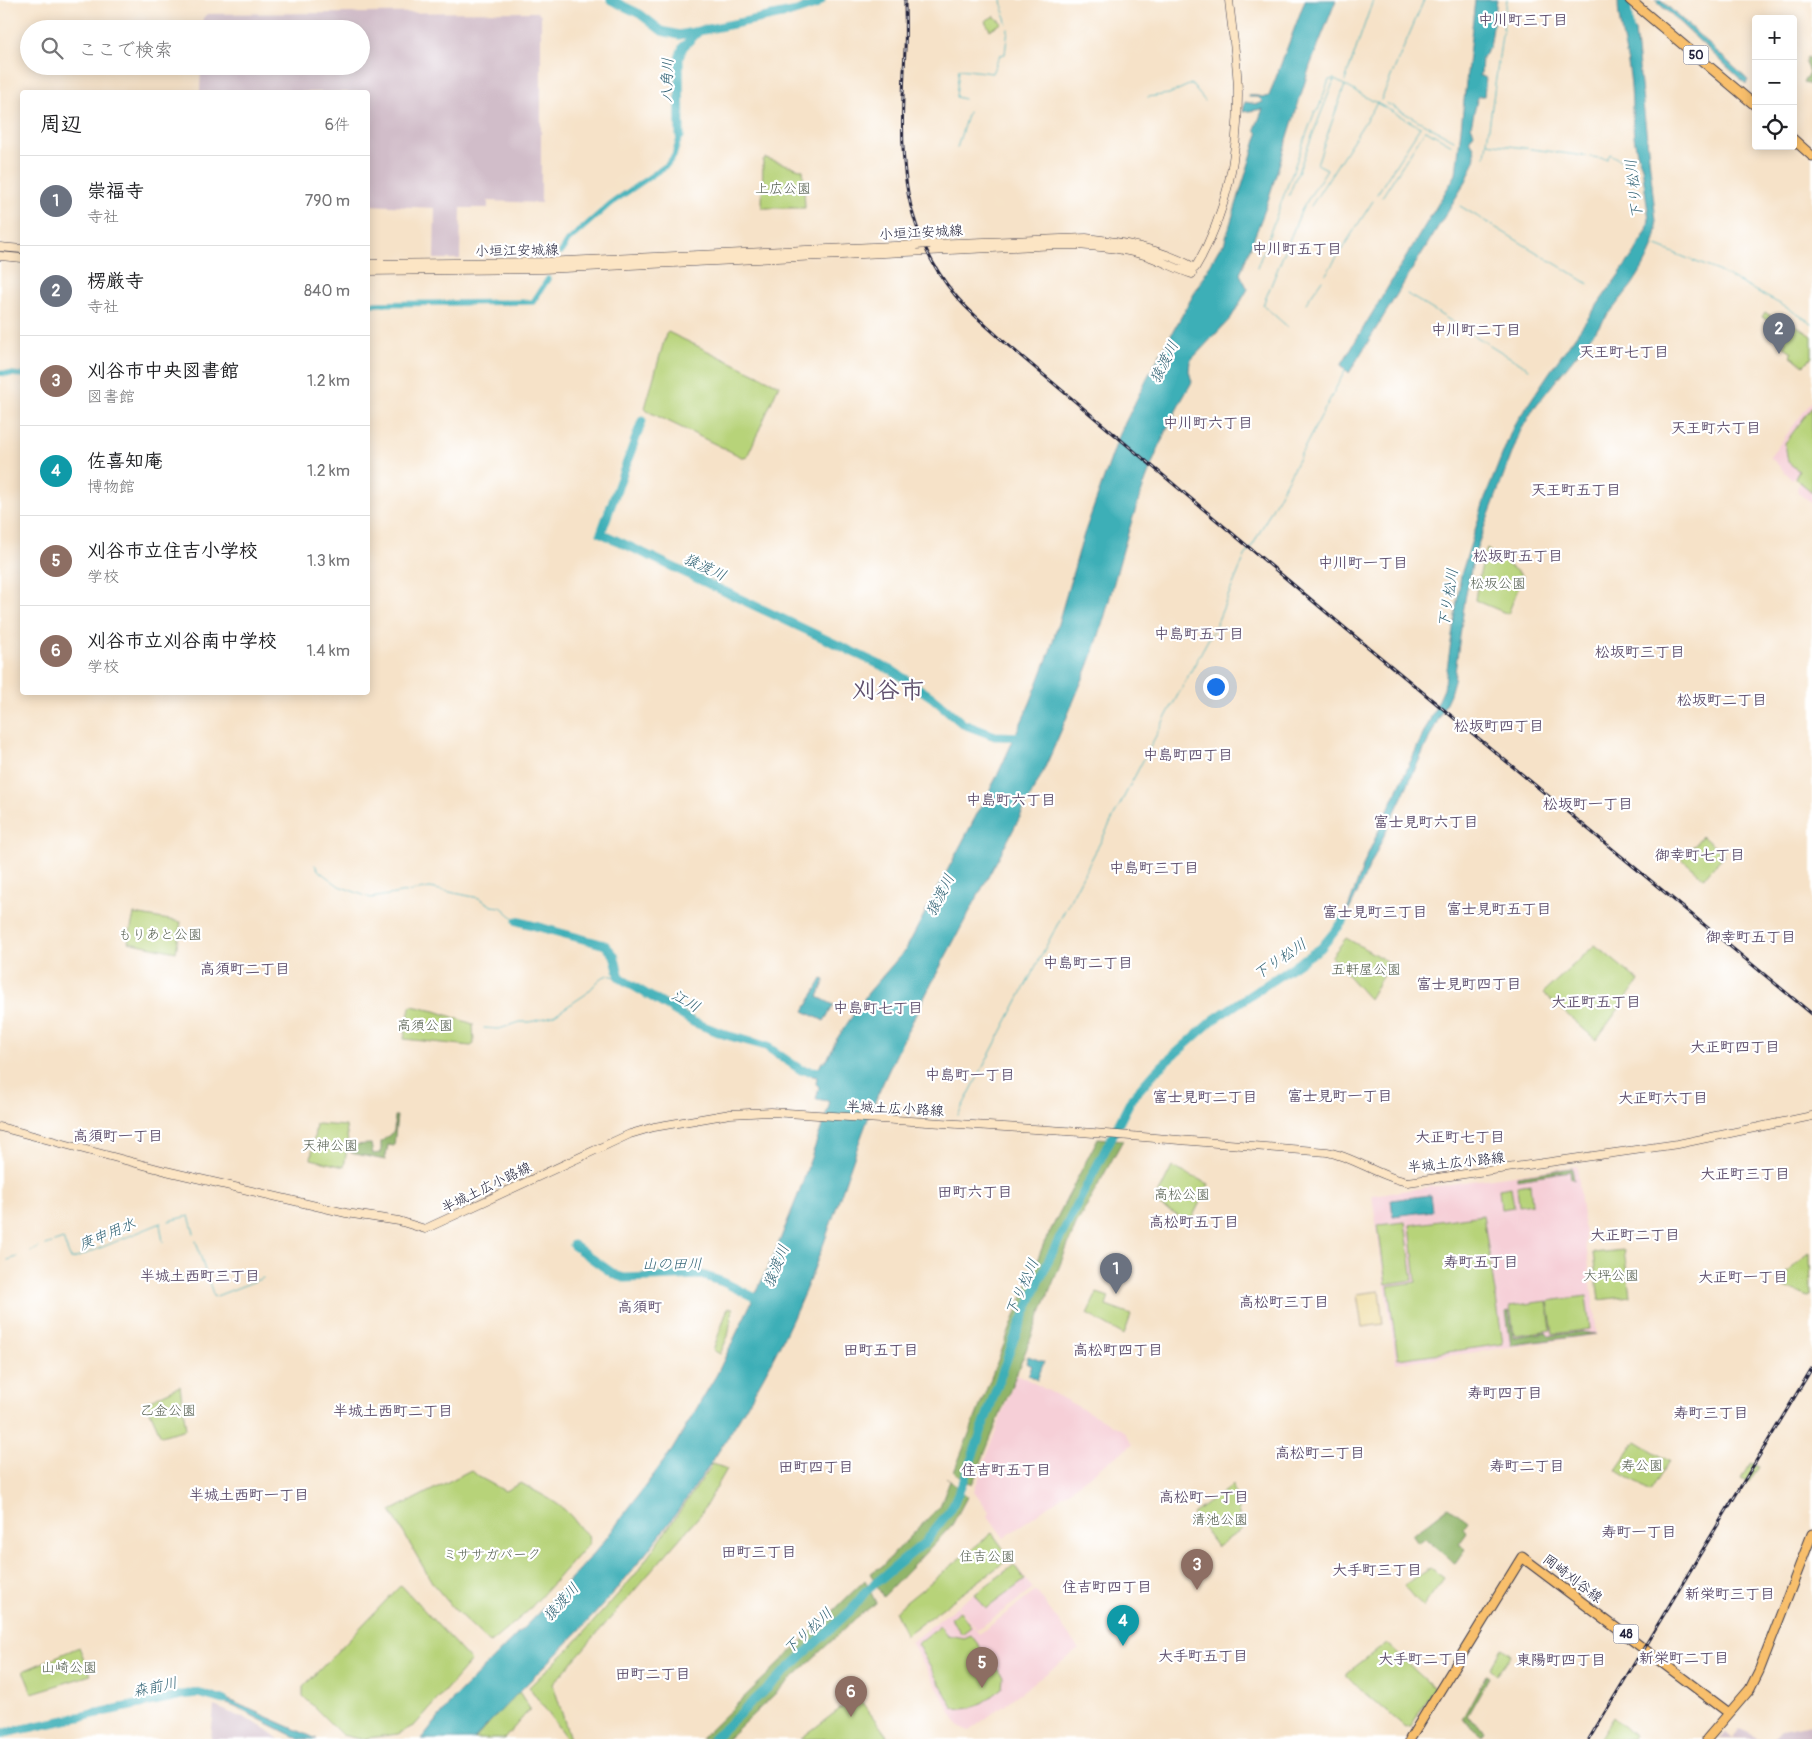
<!DOCTYPE html>
<html lang="ja">
<head>
<meta charset="utf-8">
<style>
  body { margin:0; font-family:Pangolin,"Klee One",sans-serif; background:#f2f2f2; color:#202124 }
  .controls { position:absolute; right:15px; top:15px; display:grid; overflow:hidden; border-radius:5px; box-shadow:0 2px 12px #0003 }
  .controls button { width:45px; height:45px; display:grid; place-items:center; padding:0; border:0; border-bottom:1px solid #e0e0e0; background:#fff; color:#202124; font:25px sans-serif }
  .you { position:absolute; left:1215px; top:686px; width:18px; height:18px; margin:-12px; border:4px solid #fff; border-radius:50%; background:#1a73e8; box-shadow:0 0 0 8px #1a73e833 }
  .badge { display:grid; place-items:center; width:32px; height:32px; border-radius:50%; background:#1f6fb2; color:#fff; font-size:16px; font-weight:700 }
  .pin { position:absolute; translate:-50% -41px; filter:drop-shadow(0 1px 2px #0008) }
  .pin::after { content:''; position:absolute; top:26px; width:18px; height:15px; background:inherit; clip-path:polygon(0 0,100% 0,50% 100%) }
  .list { margin:0; padding:0; list-style:none }
  h2 { display:flex; justify-content:space-between; align-items:center; height:65px; margin:0; padding:0 20px; font-size:21px }
  h2 small { font-size:16px; font-weight:400; color:#757577 }
  .list li { display:grid; grid-template-columns:32px 1fr auto; gap:15px; align-items:center; box-sizing:border-box; height:90px; padding:0 20px; border-top:1px solid #e0e0e0 }
  .list b { display:block; font-size:19px; white-space:nowrap }
  .list p { margin:0; font-size:16px; white-space:nowrap; color:#757577 }
  .list em { font-size:16px; font-style:normal; color:#757577 }
  .icon { flex:none; width:28px; height:28px; fill:none; stroke:currentColor; stroke-width:2; stroke-linecap:round; stroke-linejoin:round }
  .map { position:relative; flex:none; width:1812px; height:1739px; overflow:hidden }
  .search { position:absolute; background:#fff; box-shadow:0 2px 12px #0003; left:20px; top:20px; width:350px; height:55px; display:flex; align-items:center; gap:12px; box-sizing:border-box; padding:0 18px; border-radius:28px; color:#757577; font-size:19px }
  .panel { position:absolute; background:#fff; box-shadow:0 2px 12px #0003; left:20px; top:90px; width:350px; height:605px; border-radius:5px }
  .map>svg:first-child { display:block }
  .built { fill:#f6cfd7 }
  .industrial { fill:#d1bdc9 }
  .green { fill:#b7d379; stroke:#6c7a5a }
  .forest { fill:#91b569; stroke:#5a6c52 }
  .sand { fill:#eeda9e; stroke:#887e6c }
  .water { fill:#3eafb7; stroke:#306879 }
  .lines { fill:none; stroke-linecap:round; stroke-linejoin:round }
  .stream { stroke:#3eafb7; stroke-width:1 }
  .canal { stroke:#3eafb7; stroke-width:5.5 }
  .river { stroke:#3eafb7; stroke-width:9 }
  .secondary-casing { stroke:#423f50; stroke-width:9 }
  .primary-casing { stroke:#423f50; stroke-width:11 }
  .secondary { stroke:#fce5c4; stroke-width:8 }
  .primary { stroke:#f8bf6c; stroke-width:9 }
  .rail-casing { stroke:#22223b; stroke-width:3 }
  .rail { stroke:#fff; stroke-width:1; stroke-dasharray:4; stroke-linecap:butt }
  .secondary-bridge-casing { stroke:#423f50; stroke-width:9; stroke-linecap:butt }
  .secondary-bridge { stroke:#fce5c4; stroke-width:8 }
  .labels { text-anchor:middle; stroke-width:4.5; stroke-linejoin:round; paint-order:stroke }
  .shield { fill:#fff; stroke:#646476; stroke-width:1 }
  .shield-label { font-size:12px; font-weight:bold; fill:#22223b }
  .park-label { font-size:14px; fill:#566051; stroke:#fff }
  .street-label { font-size:14px; fill:#22223b; stroke:#fff }
  .neighbourhood-label { font-size:15px; font-weight:bold; fill:#61526f; stroke:#fff }
  .water-label { font-size:15px; font-style:italic; fill:#2f6173; stroke:#fff }
  .town-label { font-size:24px; font-weight:bold; fill:#61526f; stroke:#fff }
</style>
</head>
<body>
<div class="map">
<svg width="1812" height="1739" viewBox="0 0 1812 1739">
  <rect width="100%" height="100%" fill="#fff"/>
  <filter id="ink" filterUnits="userSpaceOnUse"><feTurbulence type="fractalNoise" baseFrequency=".02" numOctaves="2"/><feDisplacementMap in="SourceGraphic" scale="10" xChannelSelector="R" yChannelSelector="G"/><feConvolveMatrix kernelMatrix="1 2 1 2 8 2 1 2 1" color-interpolation-filters="sRGB"/></filter>
  <filter id="wash" filterUnits="userSpaceOnUse"><feTurbulence type="fractalNoise" baseFrequency=".0096" numOctaves="4" result="noise"/><feDisplacementMap in="SourceGraphic" scale="20" xChannelSelector="R" yChannelSelector="G"/><feGaussianBlur stdDeviation="1.12" result="paint"/><feColorMatrix in="noise" values="0 0 0 0 0 0 0 0 0 0 0 0 0 0 0 0 0 1.4 0 .05"/><feComposite in="paint" operator="in"/></filter>
  <g filter="url(#wash)">
    <rect width="100%" height="100%" fill="#f6e2c8"/>
    <path class="built" d="M1812 401V504L1798 493 1797 488 1800 483 1794 477 1792 479 1770 457Z
      M1577 1166 1597 1335 1396 1363 1372 1195Z
      M1017 1374 1124 1431 1133 1444 1004 1538 988 1516 990 1513 974 1491Z
      M1014 1564 1033 1589 977 1630 958 1606Z
      M1036 1591 1079 1649 969 1731 959 1726 911 1642 957 1606 979 1634Z"/>
    <path class="industrial" d="M537 12 541 15V203L488 201V208H461L460 259H434L435 208 368 205V92H200L201 66H361V29H202L203 18 207 14Z
      M214 1706 260 1725 279 1739H211Z
      M1812 1724V1739H1772L1781 1730Z
      M1740 1729 1761 1739 1719 1738 1725 1732 1732 1738Z"/>
    <path class="green" d="M994 16 1002 23 990 30 985 21Z
      M766 158 803 170 805 208H762L763 160Z
      M1765 312 1789 329 1794 324 1812 336V357L1804 365 1790 356 1792 352 1783 346 1786 342 1778 336 1780 333 1767 324 1768 321 1762 317Z
      M668 332 779 385 747 457 744 458 647 411 645 408 666 334Z
      M1812 407V492L1795 478 1799 471 1788 462 1785 443Z
      M1487 549 1523 576 1508 614 1475 600 1478 580Z
      M1702 836 1724 855 1704 878 1682 859Z
      M134 914 181 922 176 952 128 942Z
      M1346 938 1390 963 1369 999 1331 957Z
      M1595 945 1639 981 1596 1040 1543 993Z
      M412 1006 435 1011 473 1024 474 1044 471 1046 404 1039 410 1007Z
      M316 1124 346 1126 348 1143 344 1167 311 1159Z
      M1172 1167 1209 1184 1190 1222 1154 1203Z
      M1530 1184 1532 1204 1519 1206 1517 1186Z
      M1511 1187 1514 1207 1501 1209 1499 1189Z
      M1483 1215 1503 1344 1398 1359 1388 1286 1416 1282 1410 1225Z
      M1405 1222 1413 1280 1386 1284 1378 1225Z
      M1624 1250 1630 1296 1599 1300 1593 1253Z
      M1810 1252 1811 1296 1808 1297 1778 1284 1777 1281Z
      M1097 1293 1109 1297 1106 1306 1131 1315 1124 1335 1087 1314Z
      M1586 1296 1590 1329 1553 1334 1548 1301Z
      M1547 1301 1551 1330 1514 1335 1510 1306Z
      M728 1308H733L728 1336 720 1354 713 1350Z
      M180 1386 186 1429 161 1436 146 1402Z
      M1636 1441 1669 1461 1650 1491 1616 1470Z
      M1751 1462 1759 1466 1749 1482 1742 1478Z
      M713 1464 727 1469 701 1514 553 1684 570 1739H567L529 1687 571 1647 635 1575Z
      M471 1470 479 1477 505 1491 521 1483C536 1492 557 1501 569 1514 577 1522 577 1527 588 1535L589 1543 526 1613 490 1643 456 1611 433 1584 391 1511Z
      M1233 1485 1242 1529 1217 1547 1193 1514Z
      M992 1533 1010 1558 906 1635 895 1611Z
      M1014 1565 1025 1580 986 1609 975 1594Z
      M1430 1568 1444 1578 1423 1607 1404 1585Z
      M401 1585 471 1661 415 1725 398 1734 360 1739 342 1735 303 1696V1687Z
      M960 1611 971 1627 962 1634 950 1618Z
      M940 1626 947 1635 964 1638 971 1635 1003 1677 1002 1688C987 1699 973 1714 953 1707L917 1644Z
      M1386 1643 1434 1688 1411 1726 1405 1727 1347 1677V1673Z
      M79 1647 91 1675 32 1693 23 1671Z
      M1502 1648 1511 1655 1497 1675 1490 1669Z
      M518 1690 530 1709 504 1739H475Z
      M857 1696 888 1737 885 1739H800Z
      M1613 1717 1634 1736 1632 1739H1599Z"/>
    <path class="forest" d="M1807 57 1812 59V85L1803 83 1809 72 1805 63Z
      M395 1116H397L394 1146 388 1145 385 1160 351 1153 352 1145 371 1144 373 1154 381 1153V1142L394 1131Z
      M1098 1138 1123 1140 1076 1225 972 1485 954 1472 1044 1243Z
      M1572 1168 1574 1180 1571 1178 1570 1171 1517 1179V1176Z
      M1509 1311 1513 1337 1546 1332 1550 1336 1580 1332 1596 1334 1511 1345 1506 1312Z
      M946 1477 967 1497 952 1525 883 1597 870 1573 881 1567 940 1506 950 1481Z
      M1448 1507 1468 1522 1463 1529 1467 1533 1459 1544 1466 1549 1455 1564 1425 1538 1418 1543 1412 1535Z
      M865 1580 876 1603 856 1618 727 1739H701Z
      M1486 1675 1489 1677 1467 1716 1485 1730 1482 1735 1462 1719Z"/>
    <path class="sand" d="M1379 1291 1383 1324 1362 1327 1357 1294Z"/>
    <path class="water" d="M1305 0H1336L1310 66 1266 207 1240 274 1248 289 1231 318 1190 361 1189 371 1192 382C1163 430 1142 486 1126 540 1111 589 1101 641 1079 688 1067 717 1055 746 1042 774 992 874 935 970 888 1072 858 1135 840 1204 814 1269 791 1327 762 1383 729 1435 693 1493 653 1547 609 1598 566 1647 518 1691 474 1739H422L455 1697 565 1586 602 1544 672 1450 717 1374 774 1255 798 1195 829 1106 828 1101 816 1099 819 1087 816 1084 817 1077 812 1076 814 1068H819L822 1062 827 1060 836 1040 868 993 906 949 997 776 1030 703 1050 651 1084 534 1120 433 1147 378 1220 247 1224 244 1258 134 1255 129 1263 109 1243 112 1245 102 1257 104 1263 102 1258 97H1249V95L1265 97 1269 96Z
      M1475 0H1497L1490 48 1486 50V53L1482 57 1481 73 1479 75 1486 78 1484 96H1479L1477 100 1471 126 1474 133 1469 141C1481 151 1472 168 1466 181L1349 373 1341 365 1456 174Z
      M1618 0H1629C1629 14 1624 20 1635 31L1657 230C1653 251 1644 267 1632 285L1534 408 1520 432 1474 555 1465 599 1454 680 1450 694 1340 930 1335 927 1341 923 1346 914 1366 858 1444 689 1461 575 1485 498 1513 427 1549 373 1635 252 1647 230 1649 219 1642 167C1628 135 1635 97 1628 64 1624 42 1618 22 1618 0Z
      M1655 0H1661L1748 80 1746 84Z
      M822 979 825 980 818 997 834 1005 824 1021 804 1011Z
      M1430 1195 1432 1211 1393 1216 1391 1200Z
      M1028 1356 1044 1362 1037 1380 1028 1375 1032 1366 1026 1363Z
      M213 1693 317 1739H299L235 1707 214 1699Z"/>
    <g class="lines">
      <path class="stream" d="M1002 0 1006 23
        M1335 80 1420 127
        M1345 81 1373 0
        M1148 97 1169 94 1191 84 1205 101
        M964 99 956 97 959 69 992 73 1000 55 1005 54 1008 29
        M1381 100 1424 0
        M1386 103 1454 140
        M1426 130 1452 145
        M1487 143 1607 159 1610 154 1620 160
        M957 148 968 112
        M1485 156 1507 0
        M1377 194 1420 127
        M1289 195 1334 80
        M1382 197 1425 130
        M1311 206 1377 103
        M1460 206 1589 284
        M1654 245 1716 270 1782 305 1812 323
        M1257 268 1315 111 1318 110 1329 80 1334 79
        M1326 274 1373 201
        M1407 294 1529 369
        M1306 303 1322 280
        M1289 328 1263 305 1302 209 1327 169 1317 164 1345 85
        M315 865 319 871 339 886 371 898 430 888 479 898 492 906 501 907 517 921
        M484 1028 499 1029 520 1022H530L553 1016 586 994 601 978 608 975 620 978
        M958 1115 1161 726 1216 625 1245 556 1254 543 1346 369
        M169 1221 189 1216 194 1233
        M160 1224 163 1242
        M196 1241 206 1274
        M46 1245 63 1239 71 1260 161 1223
        M31 1251 38 1248
        M8 1260 17 1257
        M209 1282 214 1297 263 1278"/>
      <path class="canal" d="M561 252 568 241 610 204 667 165 674 156 680 136
        M368 304 533 302 548 279
        M0 373 22 375"/>
      <path class="river" d="M611 0 640 14 662 31 679 35 797 11 815 5 821 0
        M1626 0 1630 37
        M680 136 679 58 683 47 698 32
        M642 421 601 533 893 671 933 698 963 724 995 736 1027 737
        M517 921 605 945 614 955 620 978 693 1022 726 1035 766 1046 801 1070 823 1072
        M573 1245 615 1275 624 1278 702 1275 723 1282 764 1302
        M0 1734 182 1695 197 1693 224 1700
        M713 1739 852 1609 866 1591 924 1543 951 1509 964 1480 1014 1339 1047 1263 1132 1098 1156 1071 1213 1020 1321 948 1344 920"/>
    </g>
  </g>
  <g filter="url(#ink)">
    <g class="lines">
      <defs>
        <path id="secondary" d="M930 244 1086 238C1123 242 1162 249 1195 268 1226 216 1238 156 1238 95 1238 64 1232 31 1229 0
          M0 247 22 249
          M0 256 22 258
          M368 264 543 262 916 245
          M368 271 543 269 1058 245C1087 245 1117 247 1144 255 1161 260 1176 269 1192 274
          M0 1127 166 1171 346 1213 399 1221 425 1229 630 1134 654 1127 730 1114 771 1112 1081 1132 1327 1152C1355 1157 1379 1177 1408 1182L1678 1144 1812 1116"/>
        <path id="primary" d="M1630 0 1756 106
          M1793 139 1812 156
          M1410 1739 1522 1557 1729 1713
          M1707 1739 1750 1689 1759 1671 1812 1534"/>
      </defs>
      <use href="#secondary" class="secondary-casing"/>
      <use href="#primary" class="primary-casing"/>
      <use href="#secondary" class="secondary"/>
      <use href="#primary" class="primary"/>
      <defs>
        <path id="rail" d="M905 0C905 16 906 33 905 49 901 139 894 221 955 295 969 312 986 325 1002 340L1345 628 1812 1014
          M1589 1739 1812 1368"/>
      </defs>
      <use href="#rail" class="rail-casing"/>
      <use href="#rail" class="rail"/>
      <defs>
        <path id="secondary-bridge" d="M916 245 930 244"/>
      </defs>
      <use href="#secondary-bridge" class="secondary-bridge-casing"/>
      <use href="#secondary-bridge" class="secondary-bridge"/>
    </g>
  </g>
  <g class="labels">
    <g class="shield">
      <rect x="1683.5" y="45.5" width="25" height="19" rx="4"/>
      <rect x="1613.5" y="1624.5" width="25" height="19" rx="4"/>
    </g>
    <g class="shield-label">
      <text x="1696" y="59">50</text>
      <text x="1626" y="1638">48</text>
    </g>
    <g class="park-label">
      <text x="783" y="193">上広公園</text>
      <text x="1498" y="588">松坂公園</text>
      <text x="160" y="939">もりあと公園</text>
      <text x="1366" y="974">五軒屋公園</text>
      <text x="425" y="1030">高須公園</text>
      <text x="330" y="1150">天神公園</text>
      <text x="1182" y="1199">高松公園</text>
      <text x="1611" y="1280">大坪公園</text>
      <text x="168" y="1415">乙金公園</text>
      <text x="1642" y="1470">寿公園</text>
      <text x="1220" y="1524">清池公園</text>
      <text x="492" y="1559">ミササガパーク</text>
      <text x="987" y="1561">住吉公園</text>
      <text x="69" y="1672">山崎公園</text>
    </g>
    <g class="street-label">
      <text transform="translate(921 232) rotate(-3)" y="5">小垣江安城線</text>
      <text transform="translate(517 250) rotate(-1)" y="5">小垣江安城線</text>
      <text transform="translate(895 1108) rotate(3)" y="5">半城土広小路線</text>
      <text transform="translate(1456 1162) rotate(-6)" y="5">半城土広小路線</text>
      <text transform="translate(486 1187) rotate(-26)" y="5">半城土広小路線</text>
      <text transform="translate(1573 1578) rotate(37)" y="5">岡崎刈谷線</text>
    </g>
    <g class="neighbourhood-label">
      <text x="1523" y="25">中川町三丁目</text>
      <text x="1297" y="254">中川町五丁目</text>
      <text x="1476" y="335">中川町二丁目</text>
      <text x="1624" y="357">天王町七丁目</text>
      <text x="1208" y="428">中川町六丁目</text>
      <text x="1716" y="433">天王町六丁目</text>
      <text x="1576" y="495">天王町五丁目</text>
      <text x="1518" y="561">松坂町五丁目</text>
      <text x="1363" y="568">中川町一丁目</text>
      <text x="1199" y="639">中島町五丁目</text>
      <text x="1640" y="657">松坂町三丁目</text>
      <text x="1722" y="705">松坂町二丁目</text>
      <text x="1499" y="731">松坂町四丁目</text>
      <text x="1188" y="760">中島町四丁目</text>
      <text x="1011" y="805">中島町六丁目</text>
      <text x="1588" y="809">松坂町一丁目</text>
      <text x="1426" y="827">富士見町六丁目</text>
      <text x="1700" y="860">御幸町七丁目</text>
      <text x="1154" y="873">中島町三丁目</text>
      <text x="1499" y="914">富士見町五丁目</text>
      <text x="1375" y="917">富士見町三丁目</text>
      <text x="1751" y="942">御幸町五丁目</text>
      <text x="1088" y="968">中島町二丁目</text>
      <text x="245" y="974">高須町二丁目</text>
      <text x="1469" y="989">富士見町四丁目</text>
      <text x="1596" y="1007">大正町五丁目</text>
      <text x="878" y="1013">中島町七丁目</text>
      <text x="1735" y="1052">大正町四丁目</text>
      <text x="970" y="1080">中島町一丁目</text>
      <text x="1340" y="1101">富士見町一丁目</text>
      <text x="1205" y="1102">富士見町二丁目</text>
      <text x="1663" y="1103">大正町六丁目</text>
      <text x="118" y="1141">高須町一丁目</text>
      <text x="1460" y="1142">大正町七丁目</text>
      <text x="1745" y="1179">大正町三丁目</text>
      <text x="975" y="1197">田町六丁目</text>
      <text x="1194" y="1227">高松町五丁目</text>
      <text x="1635" y="1240">大正町二丁目</text>
      <text x="1481" y="1267">寿町五丁目</text>
      <text x="200" y="1281">半城土西町三丁目</text>
      <text x="1743" y="1282">大正町一丁目</text>
      <text x="1284" y="1307">高松町三丁目</text>
      <text x="640" y="1312">高須町</text>
      <text x="881" y="1355">田町五丁目</text>
      <text x="1118" y="1355">高松町四丁目</text>
      <text x="1505" y="1398">寿町四丁目</text>
      <text x="393" y="1416">半城土西町二丁目</text>
      <text x="1711" y="1418">寿町三丁目</text>
      <text x="1320" y="1458">高松町二丁目</text>
      <text x="1527" y="1471">寿町二丁目</text>
      <text x="816" y="1472">田町四丁目</text>
      <text x="1006" y="1475">住吉町五丁目</text>
      <text x="249" y="1500">半城土西町一丁目</text>
      <text x="1204" y="1502">高松町一丁目</text>
      <text x="1639" y="1537">寿町一丁目</text>
      <text x="759" y="1557">田町三丁目</text>
      <text x="1377" y="1575">大手町三丁目</text>
      <text x="1107" y="1592">住吉町四丁目</text>
      <text x="1730" y="1599">新栄町三丁目</text>
      <text x="1203" y="1661">大手町五丁目</text>
      <text x="1684" y="1663">新栄町二丁目</text>
      <text x="1423" y="1664">大手町二丁目</text>
      <text x="1561" y="1665">東陽町四丁目</text>
      <text x="653" y="1679">田町二丁目</text>
    </g>
    <g class="water-label">
      <text transform="translate(667 80) rotate(-88)" y="5">八角川</text>
      <text transform="translate(1634 189) rotate(-97)" y="5">下り松川</text>
      <text transform="translate(1164 362) rotate(-63)" y="5">猿渡川</text>
      <text transform="translate(705 567) rotate(25)" y="5">猿渡川</text>
      <text transform="translate(1448 598) rotate(-81)" y="5">下り松川</text>
      <text transform="translate(940 895) rotate(-63)" y="5">猿渡川</text>
      <text transform="translate(1280 959) rotate(-34)" y="5">下り松川</text>
      <text transform="translate(686 1001) rotate(30)" y="5">江川</text>
      <text transform="translate(107 1234) rotate(-23)" y="5">庚申用水</text>
      <text x="672" y="1269">山の田川</text>
      <text transform="translate(776 1266) rotate(-68)" y="5">猿渡川</text>
      <text transform="translate(1022 1287) rotate(-66)" y="5">下り松川</text>
      <text transform="translate(561 1602) rotate(-48)" y="5">猿渡川</text>
      <text transform="translate(808 1631) rotate(-43)" y="5">下り松川</text>
      <text transform="translate(155 1687) rotate(-12)" y="5">森前川</text>
    </g>
    <g class="town-label">
      <text x="888" y="698">刈谷市</text>
    </g>
  </g>
</svg>
<div class="controls">
<button>+</button>
<button>−</button>
<button><svg class="icon" aria-label="locate" viewBox="0 0 24 24"><circle cx="12" cy="12" r="6"/><path d="M12 2v4M12 18v4M2 12h4M18 12h4"/></svg></button>
</div>
<div class="you"></div>
<div class="pin badge" style="left:1116px;top:1294px;background:#6b7280">1</div>
<div class="pin badge" style="left:1779px;top:354px;background:#6b7280">2</div>
<div class="pin badge" style="left:1197px;top:1590px;background:#8d6e63">3</div>
<div class="pin badge" style="left:1123px;top:1646px;background:#0f9aa8">4</div>
<div class="pin badge" style="left:982px;top:1688px;background:#8d6e63">5</div>
<div class="pin badge" style="left:851px;top:1717px;background:#8d6e63">6</div>
<div class="search"><svg class="icon" aria-label="search" viewBox="0 0 24 24"><circle cx="10" cy="10" r="6"/><path d="M15 15l6 6"/></svg>ここで検索</div>
<section class="panel">
<h2>周辺<small>6件</small></h2>
<ul class="list">
<li><span class="badge" style="background:#6b7280">1</span><div><b>崇福寺</b><p>寺社</p></div><em>790 m</em></li>
<li><span class="badge" style="background:#6b7280">2</span><div><b>楞厳寺</b><p>寺社</p></div><em>840 m</em></li>
<li><span class="badge" style="background:#8d6e63">3</span><div><b>刈谷市中央図書館</b><p>図書館</p></div><em>1.2 km</em></li>
<li><span class="badge" style="background:#0f9aa8">4</span><div><b>佐喜知庵</b><p>博物館</p></div><em>1.2 km</em></li>
<li><span class="badge" style="background:#8d6e63">5</span><div><b>刈谷市立住吉小学校</b><p>学校</p></div><em>1.3 km</em></li>
<li><span class="badge" style="background:#8d6e63">6</span><div><b>刈谷市立刈谷南中学校</b><p>学校</p></div><em>1.4 km</em></li>
</ul>
</section>
</div>
</body>
</html>
